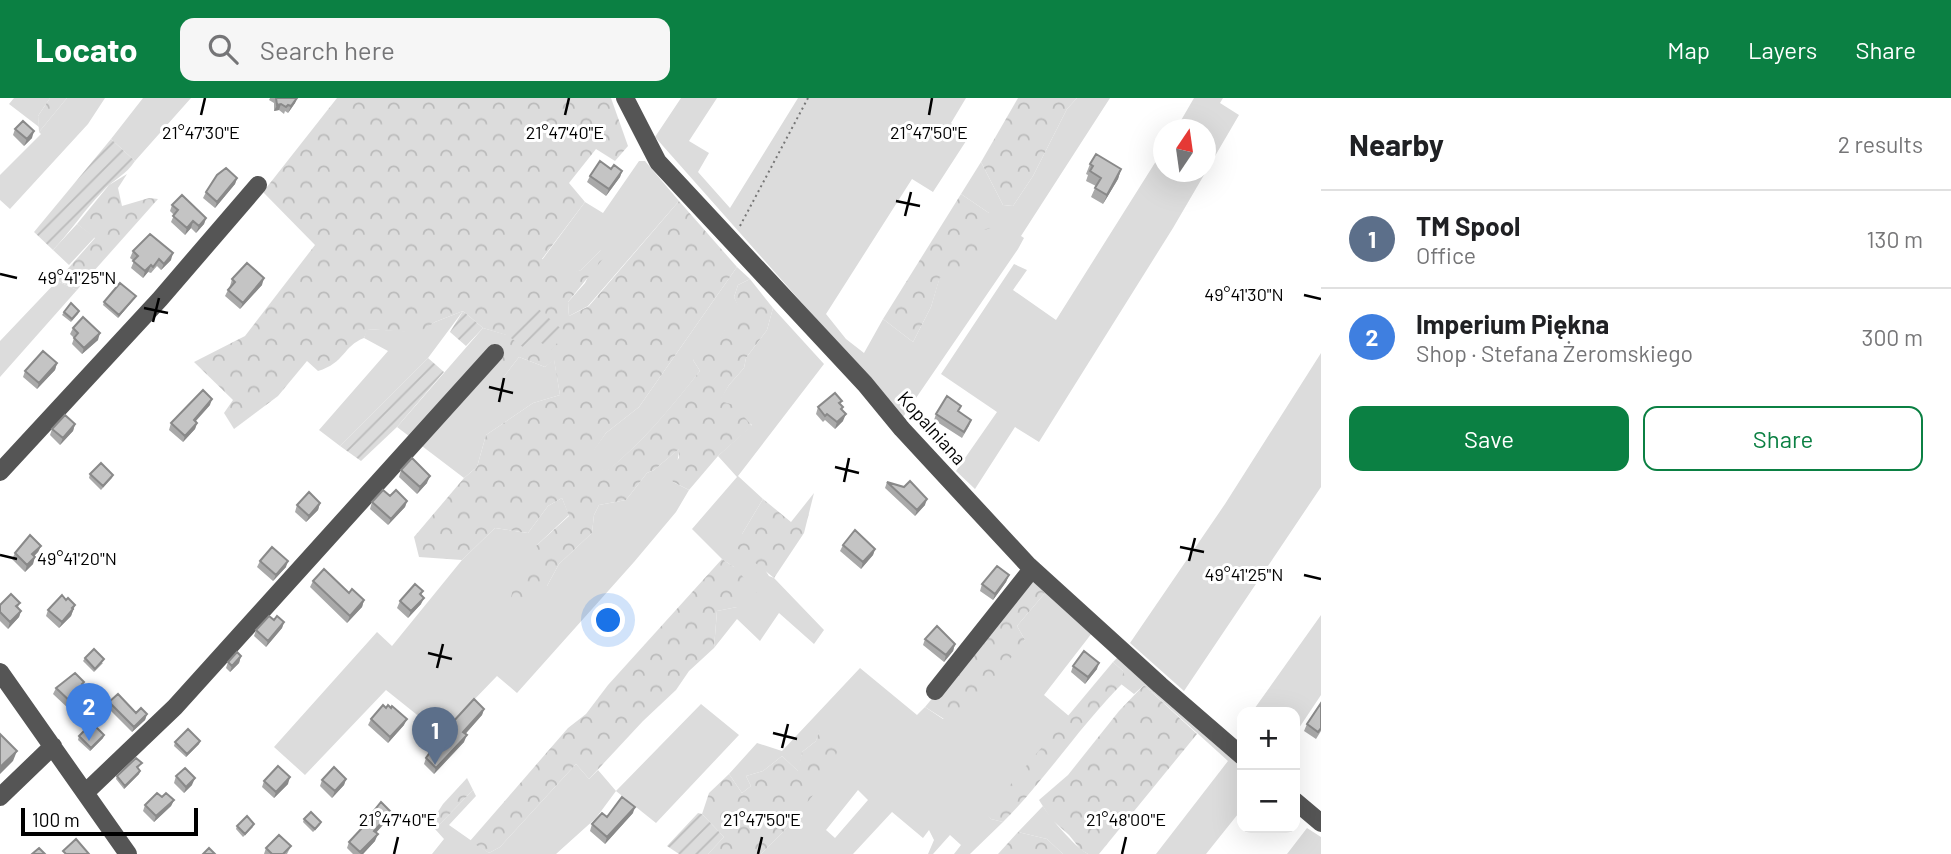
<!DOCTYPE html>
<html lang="en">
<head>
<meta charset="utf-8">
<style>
  body { margin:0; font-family:Barlow,sans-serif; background:#f6f6f6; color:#202124 }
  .controls { position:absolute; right:21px; bottom:21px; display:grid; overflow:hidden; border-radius:14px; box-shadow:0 7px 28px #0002 }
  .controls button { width:63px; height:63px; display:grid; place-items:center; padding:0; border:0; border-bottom:2px solid #e0e0e0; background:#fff; color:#202124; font:35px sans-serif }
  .compass { position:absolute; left:1153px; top:21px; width:63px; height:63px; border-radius:50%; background:#fff; box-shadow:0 7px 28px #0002; rotate:13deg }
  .scale { position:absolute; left:21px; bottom:18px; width:177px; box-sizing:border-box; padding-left:7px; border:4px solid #000; border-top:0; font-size:19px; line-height:24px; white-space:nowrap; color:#000; -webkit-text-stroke:5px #fff; paint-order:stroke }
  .you { position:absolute; left:609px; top:523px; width:24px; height:24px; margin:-18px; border:5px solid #fff; border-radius:50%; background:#1a73e8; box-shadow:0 0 0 10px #1a73e833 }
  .badge { display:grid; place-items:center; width:46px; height:46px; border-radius:50%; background:#0b8043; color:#fff; font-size:23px; font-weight:700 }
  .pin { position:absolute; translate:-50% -58px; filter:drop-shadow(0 2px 4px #0008) }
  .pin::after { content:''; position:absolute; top:37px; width:24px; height:21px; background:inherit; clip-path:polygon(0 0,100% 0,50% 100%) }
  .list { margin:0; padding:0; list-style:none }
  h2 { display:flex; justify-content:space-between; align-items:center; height:91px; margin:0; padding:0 28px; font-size:30px }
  h2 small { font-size:23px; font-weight:400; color:#757577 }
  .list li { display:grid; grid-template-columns:46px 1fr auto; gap:21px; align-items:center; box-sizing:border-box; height:98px; padding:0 28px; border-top:2px solid #e0e0e0 }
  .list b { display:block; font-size:26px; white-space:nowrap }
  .list p { margin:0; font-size:23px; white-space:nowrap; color:#757577 }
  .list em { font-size:23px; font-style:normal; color:#757577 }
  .actions { display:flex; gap:14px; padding:21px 28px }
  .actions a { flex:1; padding:16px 0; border:2px solid #0b8043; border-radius:14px; text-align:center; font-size:24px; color:#0b8043 }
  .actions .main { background:#0b8043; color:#fff }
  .icon { flex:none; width:38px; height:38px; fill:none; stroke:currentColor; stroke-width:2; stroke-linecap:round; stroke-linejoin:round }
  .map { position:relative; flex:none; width:1321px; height:756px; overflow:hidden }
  header { display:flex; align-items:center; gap:42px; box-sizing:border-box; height:98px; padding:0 35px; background:#0b8043; color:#fff }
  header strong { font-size:33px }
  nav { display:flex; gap:38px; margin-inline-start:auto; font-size:24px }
  .search { width:490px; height:63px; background:#f6f6f6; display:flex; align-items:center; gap:18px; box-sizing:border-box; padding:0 24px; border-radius:14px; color:#757577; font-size:26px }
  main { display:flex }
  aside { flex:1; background:#fff }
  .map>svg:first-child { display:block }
  .green { fill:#dcdcdc; fill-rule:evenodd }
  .forest { fill:url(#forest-crowns) }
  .garden { fill:url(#garden-furrows) }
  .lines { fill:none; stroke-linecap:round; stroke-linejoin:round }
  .path { stroke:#777; stroke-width:2; stroke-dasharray:2 3.5; stroke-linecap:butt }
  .minor { stroke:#555; stroke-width:18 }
  .wall { fill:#a9a9a9 }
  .shaded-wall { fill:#898989 }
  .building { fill:#c4c4c4; stroke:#898989; stroke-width:2 }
  .ticks { fill:none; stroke:#000; stroke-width:2.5 }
  .labels { text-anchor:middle; stroke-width:6; stroke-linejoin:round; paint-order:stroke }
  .street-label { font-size:19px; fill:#000; stroke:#fff }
  .ticks-label { font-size:18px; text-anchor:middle; fill:#000; stroke:#fff; stroke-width:6; stroke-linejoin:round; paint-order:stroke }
</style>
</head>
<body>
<header>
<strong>Locato</strong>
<div class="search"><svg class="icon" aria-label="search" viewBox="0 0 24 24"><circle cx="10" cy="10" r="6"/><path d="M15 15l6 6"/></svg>Search here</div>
<nav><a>Map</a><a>Layers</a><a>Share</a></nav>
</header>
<main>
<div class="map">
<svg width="1321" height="756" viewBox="0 0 1321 756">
  <defs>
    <pattern id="forest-crowns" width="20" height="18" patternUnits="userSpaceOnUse" patternTransform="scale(1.75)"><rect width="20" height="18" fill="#dcdcdc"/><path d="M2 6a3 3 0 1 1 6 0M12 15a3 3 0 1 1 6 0" fill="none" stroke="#bbb"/></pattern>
    <pattern id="garden-furrows" width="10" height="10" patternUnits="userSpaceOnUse" patternTransform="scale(1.75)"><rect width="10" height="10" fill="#dcdcdc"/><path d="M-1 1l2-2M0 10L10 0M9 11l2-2" fill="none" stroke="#bbb"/></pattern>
  </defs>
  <rect width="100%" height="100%" fill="#fff"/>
  <path class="green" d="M14 0H50L38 18 39 29 9 6Z
    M67 0H105L88 26 10 111 0 102V77L41 36 39 34Z
    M143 0H191L135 63 111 41Z
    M681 0H717L689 43 709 55 698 74 730 110 798 0H966L951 25 968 40 933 94 912 81 826 216 846 241 864 255 883 221 913 244 931 209 940 178 989 115 961 96 981 64 1003 107 1013 108 1033 78 1067 11 1077 0H1110L1021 138 1024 140 1018 151 903 319 655 39Z
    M1194 0H1223L1220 5 1239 17 1173 130 1039 344 1015 329 975 391 956 373 997 314 941 276 1014 166 1027 172 1013 192 1056 222 1163 52 1164 74H1206V32L1176 31Z
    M639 63H645L679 103 588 208 569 218 568 204 585 185 601 152 581 172 573 175 542 162 585 104 603 115Z
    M77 126 95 139 69 167 53 152Z
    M737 169 750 181 738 187 734 199 740 211 719 241 693 262 700 273C671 310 642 345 605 375L590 357 606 335 639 309Z
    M57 183 77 192 0 279V243Z
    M773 210 824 266 738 378 763 401 742 436 769 478 774 480 824 532 814 546 779 515 760 543 737 521 714 550 717 513 737 509 734 469 722 461 692 431 737 379 718 358 752 327 719 303 729 287 744 270 746 260 767 232Z
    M463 213 428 260 340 348 319 332 388 253 364 240 367 231 418 234 435 224Z
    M483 230 507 237 498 254 502 281 519 259 545 269 554 261 560 297 533 305 486 337 477 369 464 380 397 329Z
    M1321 255V389L1184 593 1130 545 1225 406Z
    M680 350 673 384 689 392 676 414 634 464 517 595 497 578 441 636 386 592 305 677 274 649 377 534 392 548 462 462 495 430 528 435 548 408 562 400 569 417 537 447 547 488 559 466 592 435 594 417 599 407 626 402 647 375 654 372Z
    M1045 495H1049L1092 535 1044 597 1069 618 987 716 991 721 1003 724 970 756H954L961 747 950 737 933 756H928L934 742 929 732 923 740 892 714 853 756H761L788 729 821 629 816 643 802 654 799 674 782 658 763 673 746 678 751 688 742 695 729 676 757 645 782 653 860 570 917 617 925 609 943 621 1025 542 1017 528ZM858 692 868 702 835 740 826 732Z
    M1321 517V597L1295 636V614H1252Z
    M1118 559 1242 666V711L1206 756H1156L1228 663 1144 587 1134 596 1121 586 1125 582 1123 573 1113 564Z
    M701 606 739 637 656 725 616 693 596 720 556 756H432L444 741 435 731 473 692 476 698 449 727 489 755 500 749 576 666 589 681 598 672 616 693Z
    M1043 708C1050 720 1076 750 1088 756H1063L1047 741 1018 734Z
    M1307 730 1321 739V756H1287Z"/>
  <path class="forest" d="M50 0H67L39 34 38 18Z
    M337 0H611L628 48 615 63 596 51 569 85 585 104 542 161 573 174 581 172 601 152 606 157 568 204 569 218 589 208 679 103 737 169 639 309 606 335 591 357 605 374C642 346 670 310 700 273L693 262 701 242 706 238 719 240 739 211 734 199 738 187 750 181 773 210 767 232 746 260 744 270 729 287 720 303 734 307 752 328 718 358 689 392 673 384 668 371 679 360V351L654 372 647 375 626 402 599 407 594 417 592 435 559 466 547 488 523 506 510 505 513 490 537 447 569 418 562 400 548 408 528 435 495 430 462 462 419 459 414 439 464 380 477 369 486 337 533 305 560 297 554 262 545 269 519 259 502 281 486 268 498 254 506 237 483 230 463 213 435 224 418 235 368 231 364 240C343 248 345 265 318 273L307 263 278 298 234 331 224 315 233 302 194 264 245 238 315 147 263 94Z
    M1018 0H1077L1067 11 1033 78 1013 108 1003 107 981 64Z
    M127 76 118 90 122 108 149 100 158 101 77 192 57 183 95 140 77 126 109 87Z
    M961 96 989 115 991 130 974 135 983 146 967 177 954 187 940 179 931 209 913 244 883 221Z
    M814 395 804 435 774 480 737 450 742 436 763 401 791 424Z
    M722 461 734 469 757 494 737 509 717 513 714 550 689 573 676 592 643 623 589 681 576 666 500 749 489 755 470 743 568 630 586 616 608 587Z
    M1031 481 1045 495 1017 528 1025 542 980 599 952 626 925 609Z
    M1113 564 1123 573 1126 582C1081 626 1047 680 1003 724L991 721 986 716Z
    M1144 587 1197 636 1099 756H1088L1081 752 1069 737 1051 721 1039 702 1068 677 1119 613Z
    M821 628 837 634 839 646 832 673 788 729 761 756H708L724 739 702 716 709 695 729 676 742 695 751 688 746 678 763 673 782 658 798 673 802 654 816 643Z
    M467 680 473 692 435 731 430 726 443 706Z
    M1018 734 1047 741 1063 756H998Z"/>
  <path class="garden" d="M111 41 135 63C126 77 114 81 103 93 85 111 71 133 53 152L34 134Z
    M534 207 566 235 551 252 536 241 528 253 507 237Z
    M463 213 483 230 466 248 450 234Z
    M428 260 444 274 397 329 361 363 340 348Z
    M698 715 702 716 724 739 708 756H679L667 748Z"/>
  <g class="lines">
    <path class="path" d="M740 128 808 0"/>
    <path class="minor" d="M625 0 658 64 865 286 902 331 1029 468 1160 587 1242 658
      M0 374 160 201 258 87
      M0 574 128 756
      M935 593 1032 471
      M85 695 175 609 495 255
      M0 699 53 648
      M1295 703 1321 725"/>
  </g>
  <path class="wall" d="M270 0H297L295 5 288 15 285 13 284 16 279 12 274 13V5L269 2Z
    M15 31 32 40 24 48 13 37Z
    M1090 66 1121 71 1118 81 1103 106 1091 99 1096 88 1086 83 1088 77 1086 76Z
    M622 73 620 79 606 98 587 84 590 78Z
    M237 80 235 86 215 110 203 100 206 94Z
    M172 107 206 120 204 126 196 135 191 130 185 137 171 124 174 117 170 113Z
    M133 153 171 162 161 172 157 168 151 175 148 174 143 180 131 170 134 163 130 160Z
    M232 181 262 187 240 211 225 198 230 188Z
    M134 201 118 220 103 207 104 204Z
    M79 213 78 216 71 224 62 217 64 214Z
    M73 230 98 242 82 256 72 246 74 240 70 236Z
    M57 265 55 272 37 291 23 279 25 273Z
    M842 303 840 306 843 323 835 331 825 322 823 324 816 316 818 309Z
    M210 307 196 323 197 325 195 331 183 344 169 332 171 325Z
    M959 314 971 322 969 328 962 340 934 322 936 316Z
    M75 326 73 333 60 347 50 337 52 331Z
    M401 372 427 385 417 396 399 379Z
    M90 376 113 377 112 380 101 392 89 380Z
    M887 384 925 407 915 418 885 390Z
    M390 398 407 403 405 409 388 427 370 411 372 404Z
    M320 405 318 412 306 424 295 414 297 407Z
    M843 447 875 451 873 457 861 471 840 453Z
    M41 448 38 454 34 458 33 466 25 474 12 461 15 455Z
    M260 463 286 469 273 483 257 469Z
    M1009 477 1006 484 993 502 980 493 982 486Z
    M313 483 349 495 364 502 362 509 347 525 310 489Z
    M423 493 421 497V506L408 520 397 510 400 503Z
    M66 502 75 507 71 518 59 530 46 518 48 512Z
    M20 505 18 509 21 513 19 519 8 531 0 523V507Z
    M274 522 284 524 282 530 266 549 254 538 256 532Z
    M925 541 955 546 953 553 944 564 923 547Z
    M241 558 239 565 230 574 226 570 228 564Z
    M85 560 103 565 94 574 83 563Z
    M1073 568 1097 571 1085 586 1071 574Z
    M84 584 83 587 84 598 70 612 53 596 56 590Z
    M109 604 136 615 147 616 145 622 132 634 107 609Z
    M1321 605V633L1316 641 1304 633 1307 626Z
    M386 610H391L404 627 388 645 368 627 371 621Z
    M484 611 482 617 465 636 464 644 434 676 424 666 426 660 437 644 440 638Z
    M104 637 103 640 90 653 78 642 79 638Z
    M200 643 199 646 186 659 174 648 175 644Z
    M140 668 138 670 140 673 139 676 124 691 116 681 117 678Z
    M176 678 192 687 184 695 174 685Z
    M346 681 344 687 332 700 320 688 322 682Z
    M264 683 288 686 274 700 262 689Z
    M162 699 174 702 171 708 154 724 143 713 145 707Z
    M373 714 389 720 376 735 375 743 363 756H353L347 750 349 744 371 721Z
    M633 715 605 746 590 733 592 726Z
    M304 721 321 724 320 727 313 734 303 724Z
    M237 728 253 729 243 739 236 731Z
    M291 748 287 756H264L266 750Z"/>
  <path class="shaded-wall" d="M297 0 295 5 288 15 291 8Z
    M281 6 279 12 274 13 277 7Z
    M34 33 32 40 24 48 27 41Z
    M1121 71 1118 81 1103 106 1107 97Z
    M622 73 620 79 606 98 609 91Z
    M237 80 235 86 215 110 217 104Z
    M206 120 204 126 196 135 199 128Z
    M193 123 191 130 185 137 187 130Z
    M173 155 171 162 161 172 164 166Z
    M151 167 148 174 143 180 145 173Z
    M264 180 262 187 240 211 243 205Z
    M136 198 134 201 118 220 119 217Z
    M100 235 98 242 82 256 84 250Z
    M57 265 55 272 37 291 39 285Z
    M212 301 210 307 191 328 194 322Z
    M846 316 843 323 835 331 837 324Z
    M197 325 195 331 183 344 185 338Z
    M75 326 73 333 60 347 63 340Z
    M430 378 427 385 417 396 420 389Z
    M927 401 925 407 915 418 917 412Z
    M407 403 405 409 388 427 391 421Z
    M320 405 318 412 306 424 309 418Z
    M41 448 38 454 29 463 32 456Z
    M875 451 873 457 861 471 863 464Z
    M35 459 33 466 25 474 27 467Z
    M288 463 286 469 273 483 276 477Z
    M1009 477 1006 484 993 502 995 496Z
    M424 500 421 506 408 520 411 513Z
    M364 502 362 509 347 525 350 518Z
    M75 507 71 518 59 530 62 524Z
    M21 513 19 519 8 531 10 524Z
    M284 524 282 530 266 549 268 543Z
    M955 546 953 553 944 564 946 557Z
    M241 558 239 565 230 574 232 568Z
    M1099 565 1097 571 1085 586 1088 579Z
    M86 591 84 598 70 612 72 605Z
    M484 611 482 617 461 641 463 634Z
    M147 616 145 622 132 634 134 629Z
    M407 621 404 627 388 645 390 639Z
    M104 637 103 640 90 653 91 650Z
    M467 637 464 644 434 676 436 670Z
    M200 643 199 646 186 659 187 656Z
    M17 653 13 663 0 676V669Z
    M140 673 139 676 124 691 125 688Z
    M290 679 288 686 274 700 276 694Z
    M195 680 192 687 184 695 186 689Z
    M346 681 344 687 332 700 335 693Z
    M174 702 171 708 154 724 156 718Z
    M635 709 633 715 605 746 607 739Z
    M391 714 389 720 372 739 374 733Z
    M378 736 375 743 363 756H360Z"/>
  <path class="building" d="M276 0H297L291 8 288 7 286 9 281 6 277 7Z
    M23 23 34 33 27 41 15 31Z
    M1096 56 1121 71 1107 97 1095 90 1101 80 1090 73 1093 68 1090 66Z
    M600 63 611 71 614 67 622 73 609 91 590 78Z
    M226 70 237 80 217 104 206 94 217 77Z
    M182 97 206 120 199 128 193 123 187 130 173 118 178 112 172 107Z
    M150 136 173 155 164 166 159 161 153 169 151 167 145 173 133 163 138 158 133 153Z
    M247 165 264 180 243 205 228 192 235 184 232 181Z
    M120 185 136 198 119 217 104 204Z
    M71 205 79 213 72 221 64 214Z
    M83 219 100 235 84 250 74 240 78 235 73 230Z
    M43 253 57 265 39 285 25 273Z
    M203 292 212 301 194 322 197 325 185 338 171 325Z
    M835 295 842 303 839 305 843 309 841 311 846 316 837 324 827 316 825 318 818 309Z
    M947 298 961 308 958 313 971 322 964 334 936 316Z
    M65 317 75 326 63 340 52 331Z
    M412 360 430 378 420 389 401 372Z
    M101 365 113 377 103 388 90 376Z
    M910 383 927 401 917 412 887 384 904 389Z
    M383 392 390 398 396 392 407 403 391 421 372 404Z
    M309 394 320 405 309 418 297 407Z
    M855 432 875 451 863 464 843 447Z
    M30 437 41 448 32 456 35 459 27 467 15 455Z
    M272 449 288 463 276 477 260 463Z
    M997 468 1009 477 995 496 982 486Z
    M324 471 349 495 352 491 364 502 350 518 313 483Z
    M415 486 423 493 420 496 424 500 411 513 400 503Z
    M11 496 20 505 16 508 21 513 10 524 0 514V507Z
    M62 497 66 502 68 500 75 507 72 510 73 511 62 524 48 512Z
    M269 518 274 522 277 518 284 524 268 543 256 532Z
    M937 528 955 546 946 557 925 541Z
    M94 551 104 561 95 571 85 560Z
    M1084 553 1099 565 1088 579 1073 568Z
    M237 554 241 558 232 568 228 564Z
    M75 575 84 584 82 586 86 591 72 605 56 590Z
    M118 596 136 615 141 610 147 616 134 629 109 604Z
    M474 601 484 611 463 634 467 637 436 670 426 660 441 639 440 638Z
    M1321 605V630L1318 634 1307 626Z
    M383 607 386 610 388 607 391 610 392 608 407 621 390 639 371 621Z
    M92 625 104 637 91 650 79 638Z
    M188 631 200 643 187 656 175 644Z
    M0 636 17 653 0 669Z
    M136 660 142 665 137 669 140 673 125 688 117 678Z
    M278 668 290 679 276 694 264 683Z
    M334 669 346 681 335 693 322 682Z
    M185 670 195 680 186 689 176 678Z
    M157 695 162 699 166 695 174 702 156 718 145 707Z
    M622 699 635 709 607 739 592 726 602 715 607 719Z
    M381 704 391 714 374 733 378 736 360 754 349 744 375 716 373 714Z
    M311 714 321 724 315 731 304 721Z
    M247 718 254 726 245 736 237 728Z
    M279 737 291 748 283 756H272L266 750Z
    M76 741 89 756H66L63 753Z
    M39 750 45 756H32Z
    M209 750 215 756H203Z"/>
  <path class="ticks" d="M201 17 205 0M565 17 569 0M929 17 932 0M896 103 920 108M905 118 911 94M0 176 17 180M1304 197 1321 201M144 210 168 215M153 224 159 200M489 289 513 295M499 304 504 280M835 369 859 375M844 384 849 360M1180 449 1204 454M0 457 17 461M1189 463 1195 440M1304 477 1321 481M428 555 452 561M437 570 443 546M773 635 797 641M782 650 788 626M394 756 398 739M758 756 762 739M1122 756 1126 739"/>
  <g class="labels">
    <g class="street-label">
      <text transform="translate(932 330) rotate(48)" y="7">Kopalniana</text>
    </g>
  </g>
  <g class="ticks-label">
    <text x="201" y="41">21°47'30"E</text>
    <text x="565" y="41">21°47'40"E</text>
    <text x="929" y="41">21°47'50"E</text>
    <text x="77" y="186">49°41'25"N</text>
    <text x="1244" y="203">49°41'30"N</text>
    <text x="77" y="467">49°41'20"N</text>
    <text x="1244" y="483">49°41'25"N</text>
    <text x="398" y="728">21°47'40"E</text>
    <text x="762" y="728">21°47'50"E</text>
    <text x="1126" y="728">21°48'00"E</text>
  </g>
</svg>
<div class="controls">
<button>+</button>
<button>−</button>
</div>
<svg class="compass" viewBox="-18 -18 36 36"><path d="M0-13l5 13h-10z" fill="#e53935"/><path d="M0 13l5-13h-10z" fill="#757577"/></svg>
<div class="scale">100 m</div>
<div class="you"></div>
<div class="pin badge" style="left:435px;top:667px;background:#5c6f8a">1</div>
<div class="pin badge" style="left:89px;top:643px;background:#3f7fe0">2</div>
</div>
<aside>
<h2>Nearby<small>2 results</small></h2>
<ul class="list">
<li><span class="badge" style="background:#5c6f8a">1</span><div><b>TM Spool</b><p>Office</p></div><em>130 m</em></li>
<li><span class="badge" style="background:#3f7fe0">2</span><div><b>Imperium Piękna</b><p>Shop · Stefana Żeromskiego</p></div><em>300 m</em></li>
</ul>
<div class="actions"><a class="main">Save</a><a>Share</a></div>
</aside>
</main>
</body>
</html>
